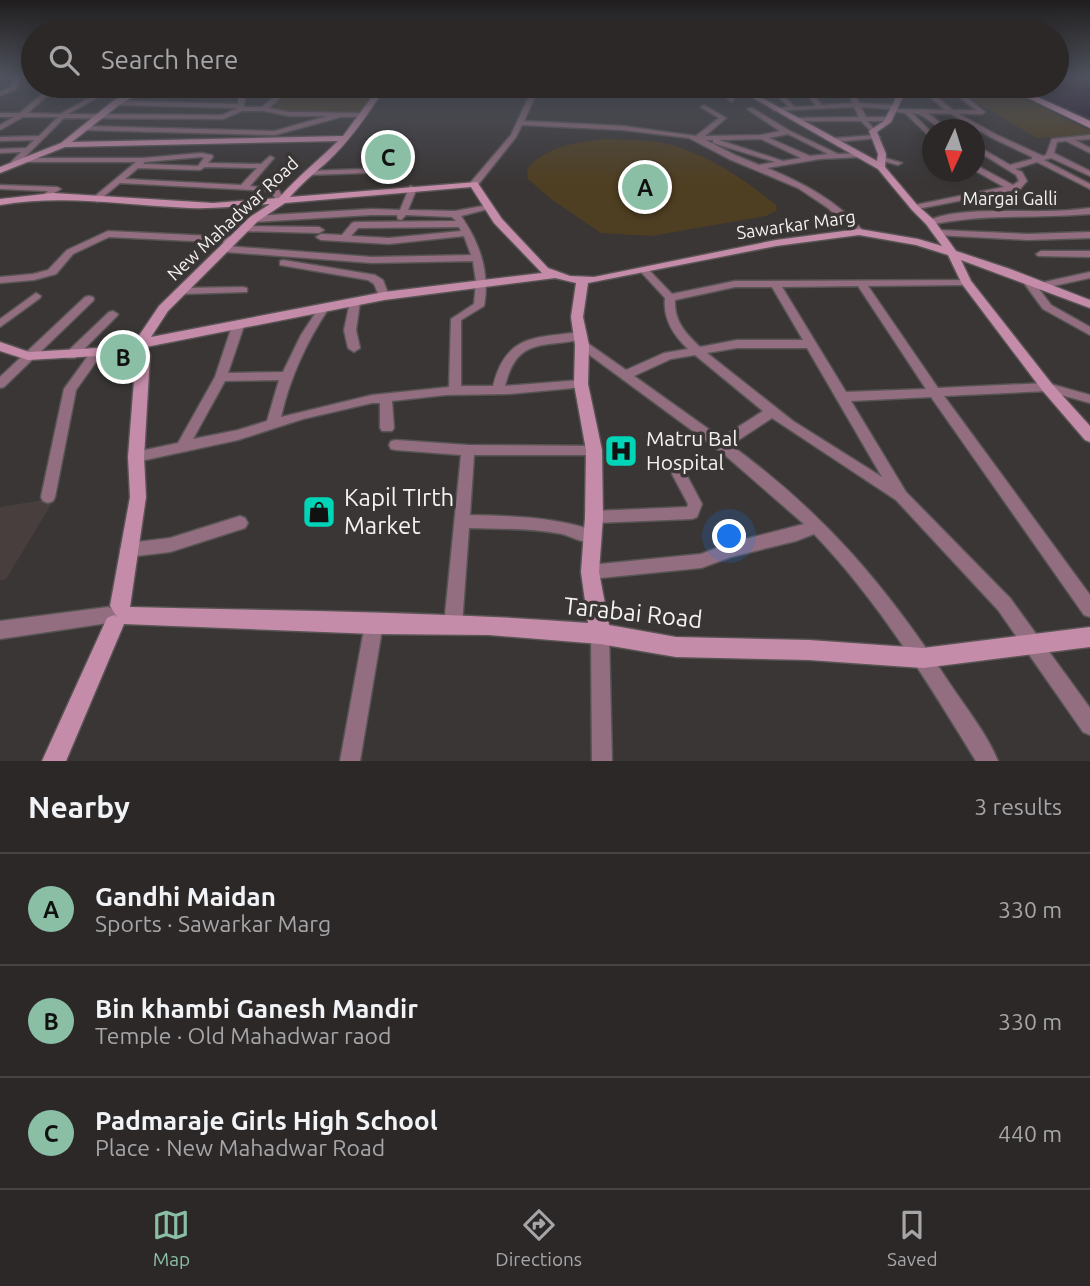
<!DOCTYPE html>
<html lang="en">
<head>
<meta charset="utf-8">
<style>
  body { margin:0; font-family:Ubuntu,sans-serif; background:#383434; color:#f1f3f6 }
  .compass { position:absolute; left:922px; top:119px; width:63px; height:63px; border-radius:50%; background:#2c2828; box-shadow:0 4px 18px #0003; rotate:184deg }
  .you { position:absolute; left:730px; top:537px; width:24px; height:24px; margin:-18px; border:5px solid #fff; border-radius:50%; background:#1a73e8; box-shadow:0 0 0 10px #1a73e833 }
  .badge { display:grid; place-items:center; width:46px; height:46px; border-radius:50%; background:#8abfa5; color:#111; font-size:23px; font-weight:700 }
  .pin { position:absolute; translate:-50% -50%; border:4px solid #fff; box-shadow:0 2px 7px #0006 }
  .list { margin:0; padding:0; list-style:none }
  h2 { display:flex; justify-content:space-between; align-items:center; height:91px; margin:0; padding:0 28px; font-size:30px }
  h2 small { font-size:23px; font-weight:400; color:#a6a6a8 }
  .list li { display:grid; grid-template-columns:46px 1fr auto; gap:21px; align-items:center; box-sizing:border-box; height:112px; padding:0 28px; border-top:2px solid #484445 }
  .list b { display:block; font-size:26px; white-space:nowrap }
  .list p { margin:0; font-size:23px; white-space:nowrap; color:#a6a6a8 }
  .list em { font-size:23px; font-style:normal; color:#a6a6a8 }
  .icon { flex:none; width:38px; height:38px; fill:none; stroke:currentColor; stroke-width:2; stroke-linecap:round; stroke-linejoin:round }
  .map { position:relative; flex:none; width:1090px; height:761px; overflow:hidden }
  .search { position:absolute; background:#2c2828; box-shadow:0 4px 18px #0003; left:21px; right:21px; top:21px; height:77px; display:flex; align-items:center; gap:18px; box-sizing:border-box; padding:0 24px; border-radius:38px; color:#a6a6a8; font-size:26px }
  .sheet { height:427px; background:#2c2828 }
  nav { display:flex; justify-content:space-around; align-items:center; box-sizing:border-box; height:98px; border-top:2px solid #484445; background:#2c2828; font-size:19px; color:#a6a6a8 }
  nav a { display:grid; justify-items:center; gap:4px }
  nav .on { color:#8abfa5 }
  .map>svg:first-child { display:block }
  .built { fill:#483e3e }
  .green { fill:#4f3f22 }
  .water { fill:#26122e }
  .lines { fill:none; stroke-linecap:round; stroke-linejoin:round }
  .street-casing { stroke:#585454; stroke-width:3 }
  .secondary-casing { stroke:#585454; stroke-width:3 }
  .primary-casing { stroke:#585454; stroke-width:2 }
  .street { fill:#926e80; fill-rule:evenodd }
  .secondary { fill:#c58ca9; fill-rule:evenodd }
  .primary { fill:#eca3c9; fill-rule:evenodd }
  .labels { text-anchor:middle; stroke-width:7; stroke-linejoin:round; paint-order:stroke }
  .far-street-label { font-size:18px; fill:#f4f1f1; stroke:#3a3636 }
  .poi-label { font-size:21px; fill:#f4f1f1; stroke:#3a3636; text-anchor:start }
  .near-poi-label { font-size:24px; fill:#f4f1f1; stroke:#3a3636; text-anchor:start }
  .near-street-label { font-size:24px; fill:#f4f1f1; stroke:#3a3636 }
</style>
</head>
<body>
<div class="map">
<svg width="1090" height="761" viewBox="0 0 1090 761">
  <rect width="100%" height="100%" fill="#3a3636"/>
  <path class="built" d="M55 498 6 579 0 580V507Z"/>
  <path class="green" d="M296 86H379L358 113 290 112 273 109 271 105Z
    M951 86H998L1090 131V135L1036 138Z
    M604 139C624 140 648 139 668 144 708 154 745 180 776 205L777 210 766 216 652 236 601 233 551 199 528 179 527 169C546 146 575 143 604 139Z"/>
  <path class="water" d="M1057 77H1090V118L1015 86H1057Z"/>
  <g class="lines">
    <defs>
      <path id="street" d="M14 77H20L16 89 0 96V92L11 87Z
        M52 86H58L28 113 60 114 111 86H118L68 114 222 115 238 108 116 105 113 103 116 101 238 104 239 96 136 94 133 92 136 90 240 92 245 86H251L245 94 244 107H262L287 86H293L269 108 289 112 363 113 366 115 363 117H341L275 135 84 130 81 128 84 126 275 131 327 116H289L264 111H242L223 119 64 118 24 158H143L201 153 212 155 213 157 208 163 261 164 270 156 274 158 250 186 278 189 285 201 278 203 272 193 268 191 120 183 97 202 93 199 94 197 136 162H19L15 164 11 162 21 152 0 153V149L26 148 34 140 0 141V137L39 136 58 117H23L0 130V125L14 117H0V113H20ZM201 157 204 158 198 166 143 164 145 162ZM205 167 257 168 241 185 125 179 138 168 200 170Z
        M496 86H552L549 88H539L524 121 623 126 696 136 719 118 702 108 701 107 704 105 726 118 705 136 761 135 780 131 747 109 752 108 788 130 838 154 863 153V157H860L820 159 767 168C803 183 838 201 864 232L859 235 856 234 828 208 798 188 729 159 689 138 623 130 522 125 516 137 477 186H471V182L511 135 533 88H499ZM788 134 828 154 810 156 769 138ZM761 139 801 158 783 161 719 140ZM706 140H713V143L775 162 759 165 735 155Z
        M767 86H773L795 107 816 106 800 86H806L822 105 853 103 845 86H851L859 103 892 105 895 107 892 109 861 107 866 117H888L891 119 888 121H867L876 131 873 133 861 121H797L795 120V118L859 117 854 107 773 111V109L789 107Z
        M867 86 919 88 918 86H924L927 88 951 90 947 86H953L985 112 982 114H959L997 135 1043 156 1046 155 1052 139 1090 135V139L1075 140 1090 148V153L1066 141 1057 142 1054 153 1090 171V176L1051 158 1044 160 1090 184V189L1037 162 1015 169 1022 172 1027 181 1020 189 912 210V206L915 205 1004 187 974 170V164L1013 185 1019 181 1016 175 974 149V144L1010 165 1032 159V157L992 138 951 114 928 113 949 130C934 130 927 113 912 113L932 133V138L930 137 905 113 890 111 893 109 945 110 923 91ZM930 92 955 94 976 110H953Z
        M723 88 743 90 728 92 734 100 731 102 721 92 706 93 703 91Z
        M876 135 880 137 878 138 835 142 831 140 835 138Z
        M879 156 902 163 898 165 879 160Z
        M391 168H394V172L308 175 304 173 308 171Z
        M0 185 57 187 61 189 47 197 43 195 48 191 0 189Z
        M410 186 417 188 408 210 455 211 488 205 492 208 461 216C480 243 490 273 484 306L461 320V386H493C506 334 535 338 580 332L586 336 584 339C544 348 517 336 505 386L581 380 587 384 585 387 509 394 446 395 392 401 394 428 392 431H382L380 428V403H372L303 419 238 440 136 462 131 461 129 457 131 453 178 443 215 377 233 323 239 320 245 323 228 373 283 372 301 335 320 306H328L329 308C307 341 290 377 281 417L372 395 449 387 451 319 474 304 476 282 473 261 372 263 226 252 221 249 226 246 372 257 471 255 464 236 389 244 321 240 316 237 321 234 342 235 352 223 355 222 456 221 452 217 406 215 401 220 398 219 397 215H371L254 222 250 219 254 216 371 209 400 210ZM459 227 461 231 389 238 351 236 358 228ZM279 380 267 421 238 430 193 439 225 381Z
        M1090 208V214C1036 219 983 213 930 225L926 222C951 207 1015 212 1046 211 1061 211 1075 210 1090 208Z
        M244 226 319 227 324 230 319 233 241 231V227Z
        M939 230 1028 234 1090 232V238L1028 240 936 235V231Z
        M108 231 233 237 238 240 233 243 109 237 73 254 56 274 34 280 0 283V277L33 274 48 270 67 250Z
        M1041 251H1090V257L1038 256 1036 254Z
        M283 260 375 275 383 280 389 296 384 299 380 298 374 284 368 280 280 265V261Z
        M645 268 648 269 672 294 735 281 970 280 971 282 966 285 868 286 938 388 1047 383 1090 395V403L1047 391 944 396 1090 595V617L1084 615 931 397 851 401 906 492 1010 598 1090 708V735L1083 732 998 610 896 500 772 418 731 445C825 514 887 587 950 684 966 708 987 734 998 761H976C927 681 879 602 814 534L796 541 731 557 701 568 590 579 584 577 582 572 584 567 590 565 701 554 730 543 804 524 726 456C716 448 708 442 697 434L576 345 582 341 586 342 626 370 664 353 688 349C673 335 663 319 665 298L640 271ZM858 286 926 389 846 392 782 287ZM735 287H772L803 340H737L700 347C685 333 674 321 675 300ZM737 348H807L882 477 793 421 707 353ZM695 355 763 411 721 438 634 376 671 359Z
        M1090 272V278L1044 288 1039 285 1040 283Z
        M1026 276 1030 277 1051 305 1090 327V335L1043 309 1021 279Z
        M243 287 247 288V292L182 294 177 291 182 288Z
        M36 293 41 296 40 298 0 327V319Z
        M89 296 93 297 94 299 93 301 4 387 0 388V377L85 297Z
        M355 299 360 302 356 330 360 348 354 352 348 348 344 330 350 302Z
        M113 311 118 314 117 316 75 358H67L65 355 67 352 109 312Z
        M97 348 103 352 76 390 55 497 53 501 48 503 43 501 41 497 64 389 93 349Z
        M396 440 468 445 599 446 601 450 599 454 594 455H474L470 515C514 516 556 517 599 532L601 537 599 542C588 546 573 537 562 534 532 528 500 529 469 528L462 625 459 631 453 634 447 631 444 625 461 455 396 450 391 449 389 445 391 441Z
        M679 468 684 470 702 504 697 517 692 519 594 523 589 522 586 517 589 512 594 511 687 507 688 504 672 474 674 470Z
        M240 516 245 518 248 523 245 528 170 552 128 557 122 555 120 550 122 545 128 543 170 538Z
        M108 607 114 609 117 615 114 621 108 623 0 639V621Z
        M374 615 380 618 383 624 360 761H340L365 624 368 618Z
        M600 625 606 628 609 634 612 761H592L591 634 594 628Z"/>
      <path id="secondary" d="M143 86H151L119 105 72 142 343 136 380 86H386C369 113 350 141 326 163 313 174 301 184 290 197L477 182 502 219 548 268 570 276 594 277 776 240 859 229 918 239 942 246 926 224 912 210 878 169 732 86H740L877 161 878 154 869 131 884 121 902 86H908L891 122 877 132 886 154 885 167 918 206 934 220 956 251 1010 269 1090 300V308L961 260 971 281 1052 384 1090 426V442L1085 440 1042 390 962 284 948 255 916 245 859 235 776 246 588 283 583 317 589 345 588 384 602 450 603 517 599 572 609 625 676 637 809 640 923 648 1090 627V647L923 668 809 660 676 657 600 644 489 635 374 634 124 624 66 761H42L107 618 114 615 117 617 110 606 130 497 128 457 136 355 134 349 97 356 28 360 0 351V342L29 352 97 348 136 340 159 306 250 217 270 204C243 206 216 209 189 208 125 205 64 194 0 205V199L53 193 213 203 279 198C297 177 319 160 338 141L65 147 0 173V167L61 143 113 101ZM471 187 494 223 542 273 384 292 151 337 168 311 258 221 285 203ZM555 278 576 283 571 317 575 345 574 384 586 450 585 517 581 572 588 623C436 611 282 611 130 607L146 497 144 457 150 355 146 347 384 300Z"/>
      <path id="primary" d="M1003 86H1013L1090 121V128Z"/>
    </defs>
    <use href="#street" class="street-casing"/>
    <use href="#secondary" class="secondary-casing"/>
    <use href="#primary" class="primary-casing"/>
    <use href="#street" class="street"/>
    <use href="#secondary" class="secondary"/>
    <use href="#primary" class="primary"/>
  </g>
  <linearGradient id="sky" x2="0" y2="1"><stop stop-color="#201e1e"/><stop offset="0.42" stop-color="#4f525d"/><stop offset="1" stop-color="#4f525d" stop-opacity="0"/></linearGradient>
  <rect width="1090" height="183" fill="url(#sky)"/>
  <defs>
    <symbol id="hospital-square" viewBox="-11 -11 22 22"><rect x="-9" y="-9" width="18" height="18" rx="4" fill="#00d5b7" stroke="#3a3636"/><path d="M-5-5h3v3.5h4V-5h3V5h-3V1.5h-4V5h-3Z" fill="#111"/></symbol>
    <symbol id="shop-square" viewBox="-11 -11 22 22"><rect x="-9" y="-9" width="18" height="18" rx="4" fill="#00d5b7" stroke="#3a3636"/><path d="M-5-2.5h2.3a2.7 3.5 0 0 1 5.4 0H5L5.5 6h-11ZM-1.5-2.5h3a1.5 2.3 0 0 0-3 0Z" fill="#111"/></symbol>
  </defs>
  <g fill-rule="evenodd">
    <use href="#hospital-square" x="602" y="432" width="38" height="38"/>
    <use href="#shop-square" x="300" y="493" width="38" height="38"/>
  </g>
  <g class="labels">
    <g class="far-street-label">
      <text x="1010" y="205">Margai Galli</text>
      <text transform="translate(233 219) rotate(-43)" y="6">New Mahadwar Road</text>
      <text transform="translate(796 225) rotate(-8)" y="6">Sawarkar Marg</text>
    </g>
    <g class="poi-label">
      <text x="646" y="446">Matru Bal<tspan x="646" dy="24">Hospital</tspan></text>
    </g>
    <g class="near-poi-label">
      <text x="344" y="506">Kapil TIrth<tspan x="344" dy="28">Market</tspan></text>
    </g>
    <g class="near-street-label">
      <text transform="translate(633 613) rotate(6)" y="8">Tarabai Road</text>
    </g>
  </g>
</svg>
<svg class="compass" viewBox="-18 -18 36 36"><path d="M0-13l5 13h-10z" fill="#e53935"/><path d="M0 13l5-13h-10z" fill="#a6a6a8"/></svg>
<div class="you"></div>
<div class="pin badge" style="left:645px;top:187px">A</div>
<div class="pin badge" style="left:123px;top:357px">B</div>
<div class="pin badge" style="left:388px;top:157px">C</div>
<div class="search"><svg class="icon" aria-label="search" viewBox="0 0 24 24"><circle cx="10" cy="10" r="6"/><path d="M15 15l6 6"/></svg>Search here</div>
</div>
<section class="sheet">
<h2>Nearby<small>3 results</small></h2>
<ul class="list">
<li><span class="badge">A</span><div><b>Gandhi Maidan</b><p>Sports · Sawarkar Marg</p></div><em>330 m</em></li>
<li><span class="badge">B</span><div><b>Bin khambi Ganesh Mandir</b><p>Temple · Old Mahadwar raod</p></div><em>330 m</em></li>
<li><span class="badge">C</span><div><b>Padmaraje Girls High School</b><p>Place · New Mahadwar Road</p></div><em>440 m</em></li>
</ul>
</section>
<nav>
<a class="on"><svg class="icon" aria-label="map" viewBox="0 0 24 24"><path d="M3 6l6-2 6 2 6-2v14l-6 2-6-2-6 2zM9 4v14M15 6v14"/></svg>Map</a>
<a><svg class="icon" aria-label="directions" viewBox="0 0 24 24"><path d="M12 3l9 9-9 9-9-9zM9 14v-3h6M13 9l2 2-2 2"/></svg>Directions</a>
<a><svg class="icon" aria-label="saved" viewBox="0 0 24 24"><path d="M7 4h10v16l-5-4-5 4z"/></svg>Saved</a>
</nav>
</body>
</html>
